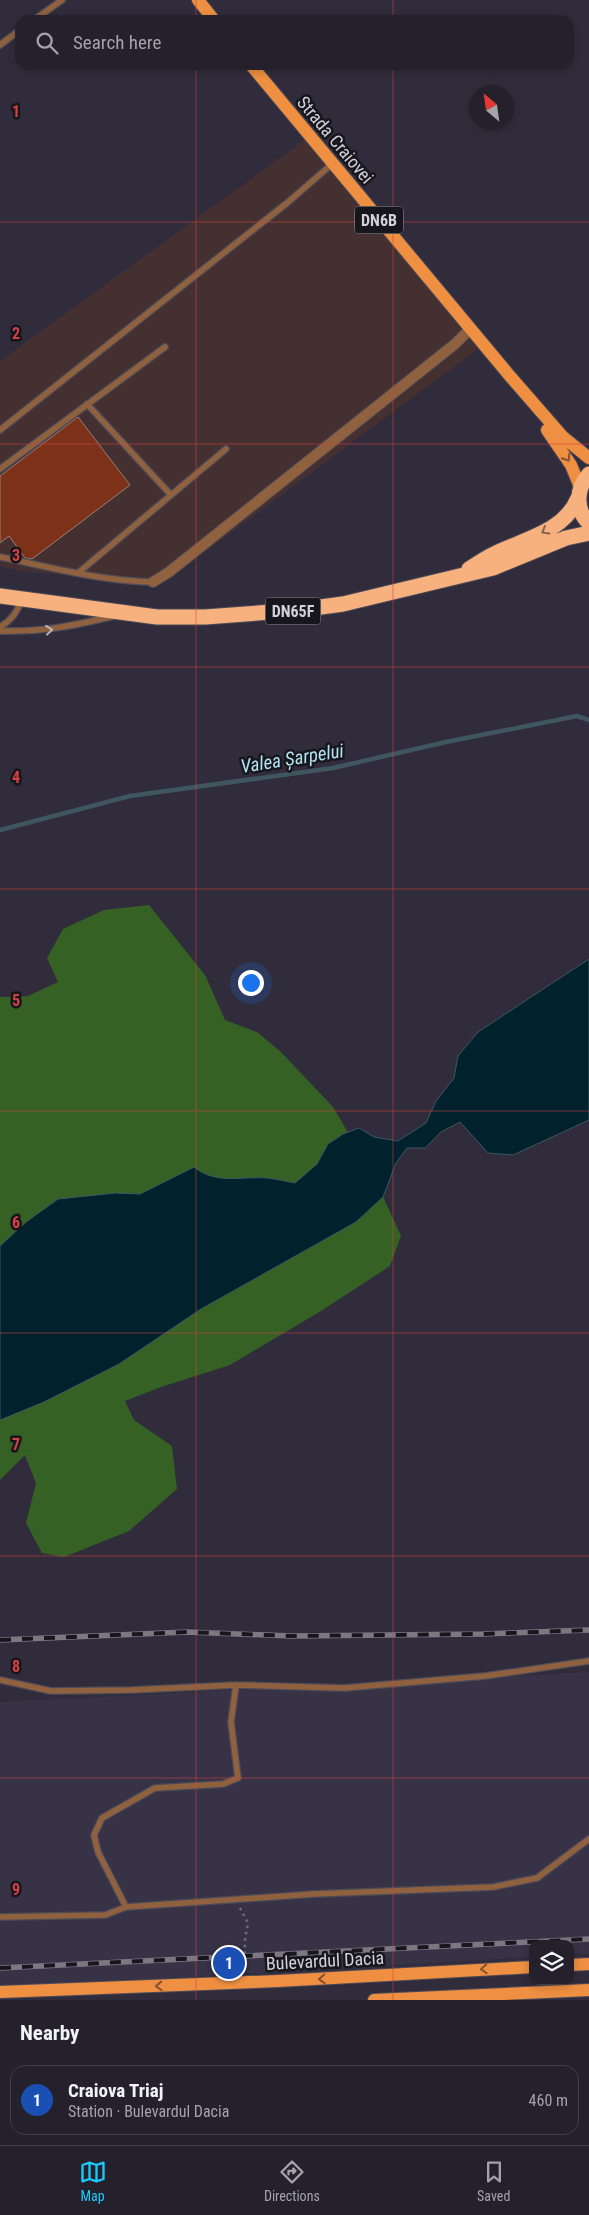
<!DOCTYPE html>
<html lang="en">
<head>
<meta charset="utf-8">
<style>
  body { margin:0; font-family:"Roboto Condensed",sans-serif; background:#302e38; color:#f1f3f6 }
  .controls { position:absolute; right:15px; bottom:15px; display:grid; overflow:hidden; border-radius:10px; box-shadow:0 2px 8px #0003 }
  .controls button { width:45px; height:45px; display:grid; place-items:center; padding:0; border:0; border-bottom:1px solid #413e48; background:#24212c; color:#f1f3f6; font:25px sans-serif }
  .compass { position:absolute; left:469px; top:85px; width:45px; height:45px; border-radius:50%; background:#24212c; box-shadow:0 2px 8px #0003; rotate:331deg }
  .you { position:absolute; left:250px; top:982px; width:18px; height:18px; margin:-12px; border:4px solid #fff; border-radius:50%; background:#1a73e8; box-shadow:0 0 0 8px #1a73e833 }
  .badge { display:grid; place-items:center; width:32px; height:32px; border-radius:50%; background:#1cc9fc; color:#fff; font-size:16px; font-weight:700 }
  .pin { position:absolute; translate:-50% -50%; border:2px solid #fff; box-shadow:0 1px 5px #0006 }
  .list { margin:0; padding:0; list-style:none }
  h2 { display:flex; justify-content:space-between; align-items:center; height:65px; margin:0; padding:0 20px; font-size:21px }
  h2 small { font-size:16px; font-weight:400; color:#a3a3a9 }
  .list li { display:grid; grid-template-columns:32px 1fr auto; gap:15px; align-items:center; box-sizing:border-box; height:70px; margin:0 10px 10px; padding:0 10px; border:1px solid #413e48; border-radius:15px }
  .list b { display:block; font-size:19px; white-space:nowrap }
  .list p { margin:0; font-size:16px; white-space:nowrap; color:#a3a3a9 }
  .list em { font-size:16px; font-style:normal; color:#a3a3a9 }
  .icon { flex:none; width:28px; height:28px; fill:none; stroke:currentColor; stroke-width:2; stroke-linecap:round; stroke-linejoin:round }
  .map { position:relative; flex:none; width:589px; height:2000px; overflow:hidden }
  .search { position:absolute; background:#24212c; box-shadow:0 2px 8px #0003; left:15px; right:15px; top:15px; height:55px; display:flex; align-items:center; gap:12px; box-sizing:border-box; padding:0 18px; border-radius:15px; color:#a3a3a9; font-size:19px }
  .sheet { height:145px; background:#24212c }
  nav { display:flex; justify-content:space-around; align-items:center; box-sizing:border-box; height:70px; border-top:1px solid #413e48; background:#24212c; font-size:14px; color:#a3a3a9 }
  nav a { display:grid; justify-items:center; gap:2px }
  nav .on { color:#1cc9fc }
  .map>svg:first-child { display:block }
  .commercial { fill:#453031 }
  .built { fill:#383247 }
  .green { fill:#366125 }
  .water { fill:#00222d; stroke:#3f5661 }
  .lines { fill:none; stroke-linecap:round; stroke-linejoin:round }
  .stream { stroke:#3f5661; stroke-width:4.5 }
  .building { fill:#7e3119; stroke:#96817b }
  .lane-casing { stroke:#4d4a57; stroke-width:8 }
  .street-casing { stroke:#4d4a57; stroke-width:12 }
  .primary-casing { stroke:#4d4a57; stroke-width:14 }
  .highway-casing { stroke:#4d4a57; stroke-width:17 }
  .path { stroke:#6f6c78; stroke-width:2.5; stroke-dasharray:2.5 4; stroke-linecap:butt }
  .lane { stroke:#8f613e; stroke-width:5.5 }
  .street { stroke:#8f613e; stroke-width:10 }
  .primary { stroke:#ee8f41; stroke-width:12 }
  .highway { stroke:#f6b17f; stroke-width:15 }
  .rail-casing { stroke:#7b7884; stroke-width:5.5 }
  .rail { stroke:#18161d; stroke-width:4; stroke-dasharray:11; stroke-linecap:butt }
  .oneway { stroke:#83522f }
  .oneway2 { stroke:#87644e }
  .oneway3 { stroke:#c1b4b2 }
  .grid { fill:none; stroke:#d54143; stroke-width:1; stroke-opacity:0.55 }
  .labels { text-anchor:middle; stroke-width:5; stroke-linejoin:round; paint-order:stroke }
  .shield { fill:#18161d; stroke:#9a98a1; stroke-width:1 }
  .shield-label { font-size:16px; font-weight:bold; fill:#d2d0d9 }
  .street-label { font-size:18px; fill:#d2d0d9; stroke:#18161d }
  .water-label { font-size:19px; font-style:italic; fill:#b1e3f5; stroke:#18161d }
  .grid-label { font-size:16px; text-anchor:middle; font-weight:bold; fill:#d54143; stroke:#18161d; stroke-width:5; stroke-linejoin:round; paint-order:stroke }
</style>
</head>
<body>
<div class="map">
<svg width="589" height="2000" viewBox="0 0 589 2000">
  <rect width="100%" height="100%" fill="#302c3b"/>
  <path class="commercial" d="M306 139 478 349 162 584 21 571 0 566V361Z"/>
  <path class="built" d="M589 1672V1954L570 1955V1944H533V1957L0 1988V1702Z"/>
  <path class="green" d="M149 905 205 975 225 1020 257 1032 281 1052 333 1107 373 1175 401 1236 390 1266 321 1311 230 1365 161 1387 125 1401 134 1420 172 1446 177 1489 129 1531 64 1557 42 1553 26 1523 36 1483 25 1455 0 1480V997L28 996 58 982 47 958 63 929 104 910Z"/>
  <path class="water" d="M589 959V1120L513 1155 488 1153 460 1122 441 1132 425 1148H407L396 1163 383 1197 356 1222 201 1309 119 1364 44 1402 0 1420V1246L26 1222 58 1199 115 1193 140 1194 194 1167C216 1185 241 1176 267 1178 276 1179 285 1181 295 1183L317 1164 328 1144 343 1134 359 1128 374 1137 398 1141 426 1123 436 1101 454 1078 458 1056 478 1032Z"/>
  <g class="lines">
    <path class="stream" d="M0 830 130 796 333 768 446 742 577 716 589 720"/>
  </g>
  <path class="building" d="M78 417 130 485 32 559 25 558 9 536 0 543V476Z"/>
  <g class="lines">
    <defs>
      <path id="lane" d="M34 20 62 0
        M0 45 20 30
        M87 404 171 495
        M0 430 287 203 332 164
        M0 469 165 347
        M0 557C50 567 101 581 153 582
        M78 573 226 449
        M0 627C11 621 17 613 21 601
        M0 631C44 632 72 626 114 616
        M0 1680 51 1691 132 1690 236 1685 344 1688 485 1676 589 1661
        M126 1907 98 1852 94 1835 102 1818 155 1788 223 1784 238 1778 231 1722 236 1685
        M0 1917 105 1915 126 1907 314 1894 493 1887 537 1878 589 1839"/>
      <path id="street" d="M153 582 169 572 455 344 470 329"/>
      <path id="primary" d="M198 0 214 20
        M251 65 509 375 563 437 589 458
        M547 430 571 465 580 487
        M570 1965 589 1964
        M0 1992 278 1981 533 1967
        M374 2000 589 1990"/>
      <path id="highway" d="M589 474C576 488 575 510 589 523
        M469 569C478 563 487 557 496 553 525 539 565 531 578 498
        M0 596 157 617H205L299 610 343 604 493 568 566 538 589 533"/>
    </defs>
    <use href="#lane" class="lane-casing"/>
    <use href="#street" class="street-casing"/>
    <use href="#primary" class="primary-casing"/>
    <use href="#highway" class="highway-casing"/>
    <path class="path" d="M240 1908 248 1923 245 1940 244 1971"/>
    <use href="#lane" class="lane"/>
    <use href="#street" class="street"/>
    <use href="#primary" class="primary"/>
    <use href="#highway" class="highway"/>
    <defs>
      <path id="rail" d="M0 1640 187 1632 292 1636 483 1634 589 1630
        M0 1968 589 1939"/>
    </defs>
    <use href="#rail" class="rail-casing"/>
    <use href="#rail" class="rail"/>
  </g>
  <defs><path id="oneway-chevron" d="M-2-3.5L2.5 0L-2 3.5" fill="none" stroke-width="1.6" stroke-linecap="round" stroke-linejoin="round" transform="scale(1.25)"/></defs>
  <g class="oneway">
    <use href="#oneway-chevron" transform="translate(567 458) rotate(58)"/>
    <use href="#oneway-chevron" transform="translate(484 1969) rotate(177)"/>
    <use href="#oneway-chevron" transform="translate(322 1979) rotate(177)"/>
    <use href="#oneway-chevron" transform="translate(159 1986) rotate(178)"/>
  </g>
  <use class="oneway2" href="#oneway-chevron" transform="translate(545 531) rotate(150)"/>
  <use class="oneway3" href="#oneway-chevron" transform="translate(49 630) rotate(-6)"/>
  <path class="grid" d="M196 0V20M393 0V20M196 65V2000M393 65V2000M0 222H589M0 444H589M0 667H589M0 889H589M0 1111H589M0 1333H589M0 1556H589M0 1778H589"/>
  <g class="labels">
    <g class="shield">
      <rect x="355" y="206.5" width="48" height="27" rx="4"/>
      <rect x="265.5" y="597.5" width="55" height="27" rx="4"/>
    </g>
    <g class="shield-label">
      <text x="379" y="226">DN6B</text>
      <text x="293" y="617">DN65F</text>
    </g>
    <g class="street-label">
      <text transform="translate(335 140) rotate(50)" y="6">Strada Craiovei</text>
      <text transform="translate(325 1961) rotate(-3)" y="6">Bulevardul Dacia</text>
    </g>
    <g class="water-label">
      <text transform="translate(292 758) rotate(-9)" y="7">Valea Șarpelui</text>
    </g>
  </g>
  <g class="grid-label">
    <text x="16" y="117">1</text>
    <text x="16" y="339">2</text>
    <text x="16" y="561">3</text>
    <text x="16" y="783">4</text>
    <text x="16" y="1006">5</text>
    <text x="16" y="1228">6</text>
    <text x="16" y="1450">7</text>
    <text x="16" y="1672">8</text>
    <text x="16" y="1895">9</text>
  </g>
</svg>
<div class="controls">
<button><svg class="icon" aria-label="layers" viewBox="0 0 24 24"><path d="M12 4l9 5-9 5-9-5zM3 14l9 5 9-5"/></svg></button>
</div>
<svg class="compass" viewBox="-18 -18 36 36"><path d="M0-13l5 13h-10z" fill="#e53935"/><path d="M0 13l5-13h-10z" fill="#a3a3a9"/></svg>
<div class="you"></div>
<div class="pin badge" style="left:229px;top:1963px;background:#1a4fb4">1</div>
<div class="search"><svg class="icon" aria-label="search" viewBox="0 0 24 24"><circle cx="10" cy="10" r="6"/><path d="M15 15l6 6"/></svg>Search here</div>
</div>
<section class="sheet">
<h2>Nearby<small></small></h2>
<ul class="list">
<li><span class="badge" style="background:#1a4fb4">1</span><div><b>Craiova Triaj</b><p>Station · Bulevardul Dacia</p></div><em>460 m</em></li>
</ul>
</section>
<nav>
<a class="on"><svg class="icon" aria-label="map" viewBox="0 0 24 24"><path d="M3 6l6-2 6 2 6-2v14l-6 2-6-2-6 2zM9 4v14M15 6v14"/></svg>Map</a>
<a><svg class="icon" aria-label="directions" viewBox="0 0 24 24"><path d="M12 3l9 9-9 9-9-9zM9 14v-3h6M13 9l2 2-2 2"/></svg>Directions</a>
<a><svg class="icon" aria-label="saved" viewBox="0 0 24 24"><path d="M7 4h10v16l-5-4-5 4z"/></svg>Saved</a>
</nav>
</body>
</html>
